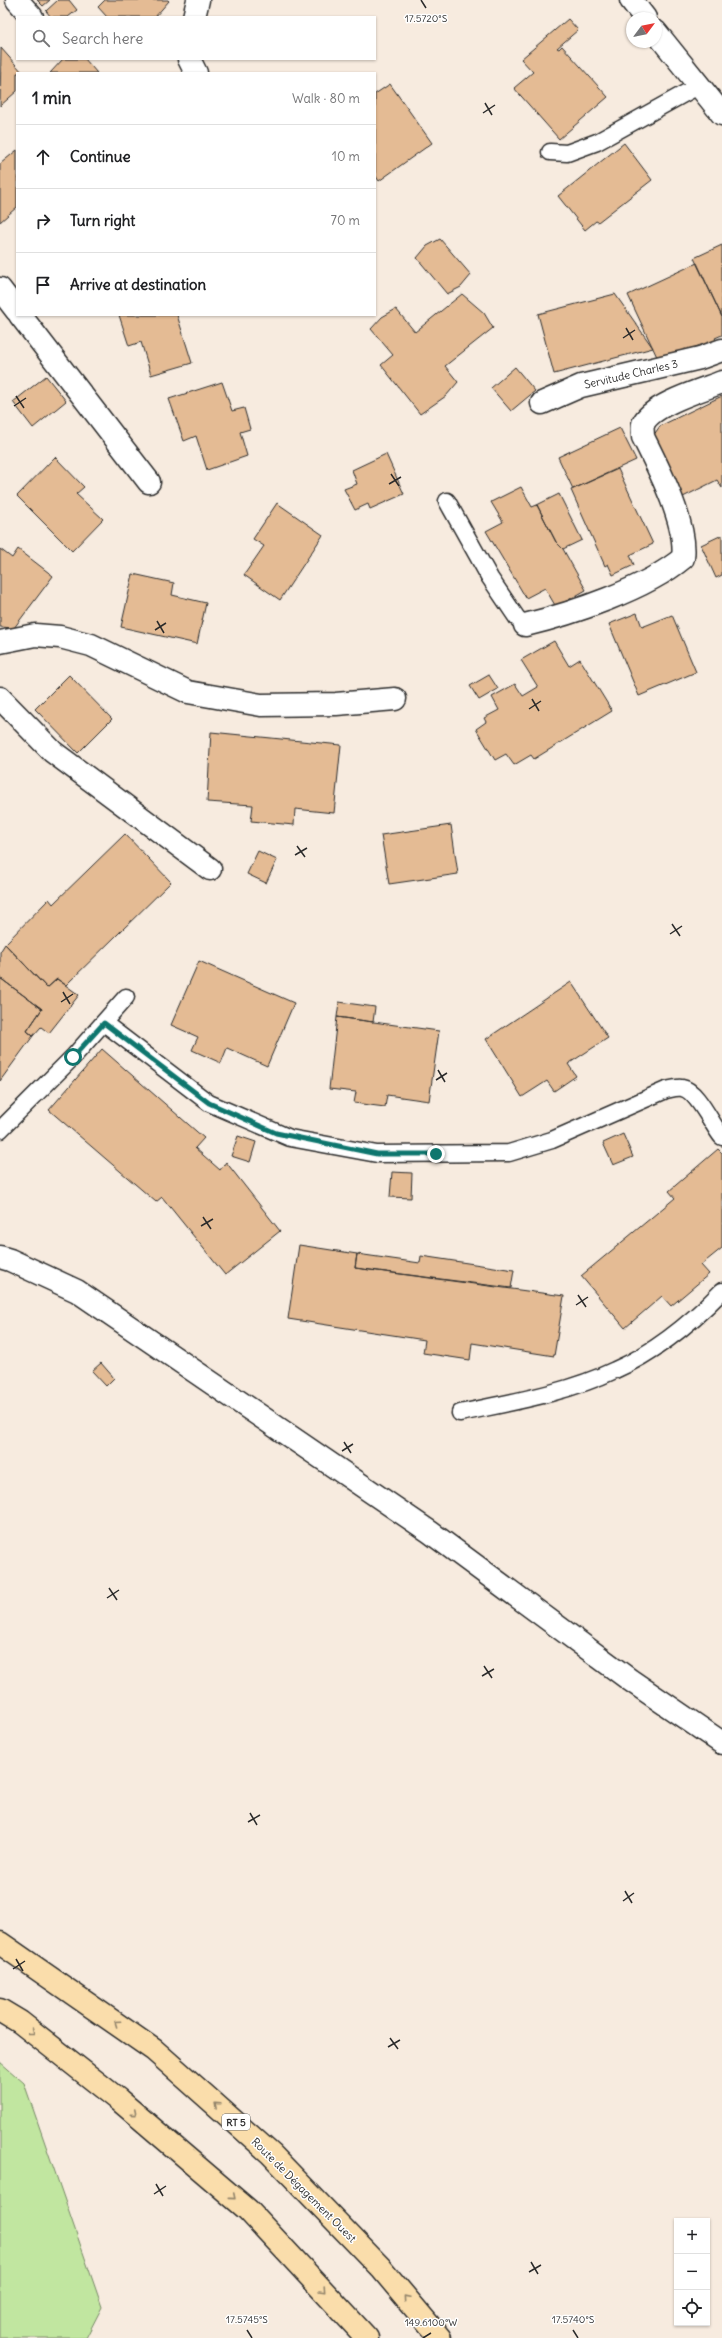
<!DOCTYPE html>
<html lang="en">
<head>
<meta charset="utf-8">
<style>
  body { margin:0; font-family:Delius,sans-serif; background:#f6f6f6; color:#202124 }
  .controls { position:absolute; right:12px; bottom:12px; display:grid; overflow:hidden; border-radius:0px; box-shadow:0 1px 3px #0004 }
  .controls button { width:36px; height:36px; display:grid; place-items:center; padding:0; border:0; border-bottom:1px solid #e0e0e0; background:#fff; color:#202124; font:20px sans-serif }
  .compass { position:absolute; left:626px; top:12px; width:36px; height:36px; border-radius:50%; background:#fff; box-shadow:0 1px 3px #0004; rotate:58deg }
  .stop { position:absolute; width:12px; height:12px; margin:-9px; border:3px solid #0f766e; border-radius:50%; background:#fff }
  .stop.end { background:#0f766e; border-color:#fff; box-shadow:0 1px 4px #0008 }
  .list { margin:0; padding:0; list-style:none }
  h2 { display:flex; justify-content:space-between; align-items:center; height:52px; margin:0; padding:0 16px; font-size:17px }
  h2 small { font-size:13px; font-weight:400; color:#757577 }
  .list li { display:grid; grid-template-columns:26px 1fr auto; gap:12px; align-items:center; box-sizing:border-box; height:64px; padding:0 16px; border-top:1px solid #e0e0e0 }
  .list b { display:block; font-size:15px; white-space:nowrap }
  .list em { font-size:13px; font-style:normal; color:#757577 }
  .icon { flex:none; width:22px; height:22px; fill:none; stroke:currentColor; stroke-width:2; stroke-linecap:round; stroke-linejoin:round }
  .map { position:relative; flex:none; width:722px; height:2338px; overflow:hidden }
  .search { position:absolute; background:#fff; box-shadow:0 1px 3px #0004; left:16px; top:16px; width:360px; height:44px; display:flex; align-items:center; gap:10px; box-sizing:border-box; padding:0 14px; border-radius:0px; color:#757577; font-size:15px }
  .panel { position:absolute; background:#fff; box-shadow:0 1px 3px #0004; left:16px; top:72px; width:360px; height:244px; border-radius:0px }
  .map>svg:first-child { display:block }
  .green { fill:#c1e6a0; stroke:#768866 }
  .building { fill:#e4bb94; stroke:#2b2b2b }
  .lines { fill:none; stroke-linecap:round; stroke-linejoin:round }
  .lane-casing { stroke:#2b2b2b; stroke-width:19 }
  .street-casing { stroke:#2b2b2b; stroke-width:25 }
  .highway-casing { stroke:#2b2b2b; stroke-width:25 }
  .lane { stroke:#fff; stroke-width:16 }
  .street { stroke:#fff; stroke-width:22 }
  .highway { stroke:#faddab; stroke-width:22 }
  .oneway { stroke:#92846b }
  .route { stroke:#0f766e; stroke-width:5 }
  .ticks { fill:none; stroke:#2b2b2b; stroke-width:1.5 }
  .labels { text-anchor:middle; stroke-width:3; stroke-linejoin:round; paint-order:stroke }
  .shield { fill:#fff; stroke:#6b6b6b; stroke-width:1 }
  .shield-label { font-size:10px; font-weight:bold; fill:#2b2b2b }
  .street-label { font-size:11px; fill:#2b2b2b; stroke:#fff }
  .ticks-label { font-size:10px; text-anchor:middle; fill:#2b2b2b; stroke:#fff; stroke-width:3; stroke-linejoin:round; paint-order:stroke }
</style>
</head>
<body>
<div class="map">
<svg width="722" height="2338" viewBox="0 0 722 2338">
  <rect width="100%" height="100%" fill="#f7ebdf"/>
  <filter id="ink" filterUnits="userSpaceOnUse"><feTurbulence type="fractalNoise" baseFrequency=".025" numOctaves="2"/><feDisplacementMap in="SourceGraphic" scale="8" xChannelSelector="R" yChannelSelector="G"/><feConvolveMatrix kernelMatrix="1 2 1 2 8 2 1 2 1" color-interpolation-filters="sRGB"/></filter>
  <g filter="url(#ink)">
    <path class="green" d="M0 2062 24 2083 102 2307 86 2338H0Z"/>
    <path class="building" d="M37 0H50L43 6Z
      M58 0H69L77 10 68 17H51L46 11Z
      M105 0H168L169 1 155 17H107L98 7Z
      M568 19 578 30 557 48 559 49 562 46 608 97 559 139 514 88 533 72 521 59Z
      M1 48 23 73H17V91L0 106Z
      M63 59H85L97 73H50Z
      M390 84 432 143 379 181 375 175V94Z
      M624 143 652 180 598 222 596 221 585 230 558 196Z
      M17 150V207L0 222V164Z
      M440 239 471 275 461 287 447 294 417 258 427 246Z
      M722 245V317L694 258Z
      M697 263 722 317V335L715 338 717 341 694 351 658 359 628 295Z
      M462 294 484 313 493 328 445 366 458 382 446 396 420 414 381 365 393 355 371 329 382 317 396 309 415 332Z
      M615 294 653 348 554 374 538 314Z
      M119 315H177L192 363 151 375 141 342 129 346Z
      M515 367 535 391 511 411 491 388Z
      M46 376 66 401 33 428 13 402Z
      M222 382 232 411 244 408 250 429 240 432 247 456 207 470 196 436 184 441 169 399Z
      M722 396V488L717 480 683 497 653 436 660 426Z
      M620 428 636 460 573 489 558 457Z
      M386 454 404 494 370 509 368 504 355 510 344 489 357 484 352 470Z
      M55 457 84 487 76 494 103 519 72 551 17 496Z
      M618 469 653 544 630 555 634 565 613 575 608 564 605 566 571 490Z
      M521 487 532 507 537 505 556 542 563 549 586 590 556 607 545 588 526 598 486 531 503 522 491 502Z
      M559 494 582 540 563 549 556 542 537 505Z
      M277 503 323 535 280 600 244 575 264 546 253 539Z
      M722 535V575L716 578 701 545Z
      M0 549 12 558 18 549 53 576 14 628 0 627Z
      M133 574 174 583 172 595 206 603 197 644 121 627Z
      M637 613 642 627 672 615 696 672 639 696 609 624Z
      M554 641 569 666 580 659 612 711 534 759 531 755 514 765 506 754 495 760 476 729 486 722 484 718 499 710 492 697 515 684 523 696 538 687 521 660Z
      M69 675 112 719 78 753 35 709Z
      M489 675 498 689 479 700 470 686Z
      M211 732 341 745 334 813 295 809 294 825 251 821 253 805 207 802Z
      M451 825 458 874 389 884 381 835Z
      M125 834 171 882 66 985 57 979 47 988 5 944 49 899 53 904Z
      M258 851 277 860 266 883 247 874Z
      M5 944 47 988 57 979 79 995 49 1033 41 1027 33 1036 27 1031 42 1009 0 978V952Z
      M199 961 294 1003 267 1066 227 1048 221 1063 192 1050 198 1037 171 1025Z
      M0 978 42 1009 27 1031 33 1036 0 1081Z
      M571 982 608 1038 568 1064 576 1076 554 1091 547 1081 522 1097 486 1039Z
      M339 1002 375 1007 373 1022 337 1017Z
      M337 1017 439 1031 429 1101 387 1095 385 1107 354 1103 356 1092 329 1089Z
      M102 1049 204 1138 195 1148 220 1170 226 1162 280 1231 225 1275 162 1197 156 1202 49 1110Z
      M623 1134 633 1157 613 1165 603 1143Z
      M238 1136 256 1142 250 1162 231 1156Z
      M718 1149 722 1153V1248L701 1265 709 1274 671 1306 662 1296 625 1328 581 1276 675 1198 669 1191Z
      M392 1172 412 1173 411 1198 390 1197Z
      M299 1245 357 1254 355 1268 564 1296 554 1356 472 1343 470 1360 423 1353 425 1340 288 1319Z
      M357 1254 420 1263 421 1256 514 1270 511 1288 355 1268Z
      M101 1363 114 1378 106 1386 92 1371Z"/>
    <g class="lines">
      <defs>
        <path id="lane" d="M550 152 567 153 597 142 698 86
          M447 501 490 578 517 618 525 625
          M104 1023 209 1103 290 1138 377 1154 509 1153 552 1140 666 1090C671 1089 677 1087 682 1088 697 1090 712 1125 722 1137
          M0 1130 73 1057 126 997
          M460 1413C512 1402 567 1393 615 1370 656 1352 691 1323 722 1291"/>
        <path id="street" d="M17 0 32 17
          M631 0 645 18
          M194 17 198 0
          M656 32 722 114
          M189 59 196 73
          M0 289 17 311
          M20 315 149 482
          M542 403 581 386 700 358 722 350
          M525 625C571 614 646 589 683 558 688 525 658 467 643 437 643 433 642 427 643 424 652 404 702 390 722 382
          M0 642 35 635 60 637 91 645 188 692 261 705 336 704 395 699
          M0 698 53 752 210 869
          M0 1257 10 1260 77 1291 430 1532 630 1680 722 1743"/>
        <path id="highway" d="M0 1943 154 2050 271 2154 381 2268 440 2338
          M0 2010 20 2022 119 2100 248 2210 367 2338"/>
      </defs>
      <use href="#lane" class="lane-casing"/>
      <use href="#street" class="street-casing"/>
      <use href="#highway" class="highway-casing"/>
      <use href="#lane" class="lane"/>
      <use href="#street" class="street"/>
      <use href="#highway" class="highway"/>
    </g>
    <defs><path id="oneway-chevron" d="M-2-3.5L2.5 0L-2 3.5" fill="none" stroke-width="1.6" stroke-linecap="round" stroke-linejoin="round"/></defs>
    <g class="oneway">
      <use href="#oneway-chevron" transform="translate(117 2023) rotate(-145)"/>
      <use href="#oneway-chevron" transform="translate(32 2032) rotate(38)"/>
      <use href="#oneway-chevron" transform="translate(217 2105) rotate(-138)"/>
      <use href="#oneway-chevron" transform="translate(134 2113) rotate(40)"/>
      <use href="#oneway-chevron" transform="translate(233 2197) rotate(40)"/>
      <use href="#oneway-chevron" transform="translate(323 2290) rotate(47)"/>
      <use href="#oneway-chevron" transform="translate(406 2298) rotate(-131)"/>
    </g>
  </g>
  <g class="lines" filter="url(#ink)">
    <path class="route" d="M73 1057 104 1023 209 1103 276 1133 377 1154H436"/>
  </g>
  <path class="ticks" d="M421 0 426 8M485 103 492 115M483 113 495 105M626 328 633 340M623 338 635 330M16 396 24 408M14 406 26 398M391 474 399 486M389 484 401 477M157 621 164 633M155 630 166 623M532 699 539 711M529 709 541 701M297 846 305 857M295 855 307 848M672 924 680 936M670 934 682 926M63 992 70 1004M61 1002 73 994M438 1070 445 1082M436 1080 447 1073M203 1217 211 1229M201 1226 213 1219M578 1295 586 1307M576 1305 588 1297M344 1442 351 1453M342 1451 353 1444M109 1588 117 1600M107 1598 119 1590M484 1666 492 1678M482 1676 494 1669M250 1813 257 1825M248 1822 260 1815M625 1891 632 1903M623 1901 634 1893M16 1959 23 1971M13 1969 25 1961M390 2038 398 2049M388 2047 400 2040M156 2184 163 2196M154 2194 166 2186M531 2262 538 2274M529 2272 541 2265M247 2330 252 2338M573 2330 578 2338M423 2338 431 2333"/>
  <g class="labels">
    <rect class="shield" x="222" y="2114" width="28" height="16" rx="3"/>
    <g class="shield-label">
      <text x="236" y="2126">RT 5</text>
    </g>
    <g class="street-label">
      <text transform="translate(631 374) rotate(-13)" y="4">Servitude Charles 3</text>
      <text transform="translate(304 2190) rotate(45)" y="4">Route de Dégagement Ouest</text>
    </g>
  </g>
  <g class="ticks-label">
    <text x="426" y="22">17.5720°S</text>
    <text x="247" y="2323">17.5745°S</text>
    <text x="573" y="2323">17.5740°S</text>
    <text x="431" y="2326">149.6100°W</text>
  </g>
</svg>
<div class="controls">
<button>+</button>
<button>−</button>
<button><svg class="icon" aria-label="locate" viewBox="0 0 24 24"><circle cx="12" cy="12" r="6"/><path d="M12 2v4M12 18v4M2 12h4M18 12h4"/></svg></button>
</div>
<svg class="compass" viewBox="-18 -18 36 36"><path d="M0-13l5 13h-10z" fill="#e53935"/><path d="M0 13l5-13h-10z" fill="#757577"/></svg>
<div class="stop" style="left:73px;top:1057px"></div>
<div class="stop end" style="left:436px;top:1154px"></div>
<div class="search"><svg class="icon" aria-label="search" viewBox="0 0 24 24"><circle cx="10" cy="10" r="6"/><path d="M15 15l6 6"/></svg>Search here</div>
<section class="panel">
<h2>1 min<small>Walk · 80 m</small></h2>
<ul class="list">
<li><svg class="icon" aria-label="ahead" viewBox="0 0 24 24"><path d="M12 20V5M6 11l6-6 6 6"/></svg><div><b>Continue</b></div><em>10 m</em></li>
<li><svg class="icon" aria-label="right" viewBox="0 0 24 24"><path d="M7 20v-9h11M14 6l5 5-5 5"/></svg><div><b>Turn right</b></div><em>70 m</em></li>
<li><svg class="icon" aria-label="arrive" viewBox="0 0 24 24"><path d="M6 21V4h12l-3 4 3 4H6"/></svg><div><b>Arrive at destination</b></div></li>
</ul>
</section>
</div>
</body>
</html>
